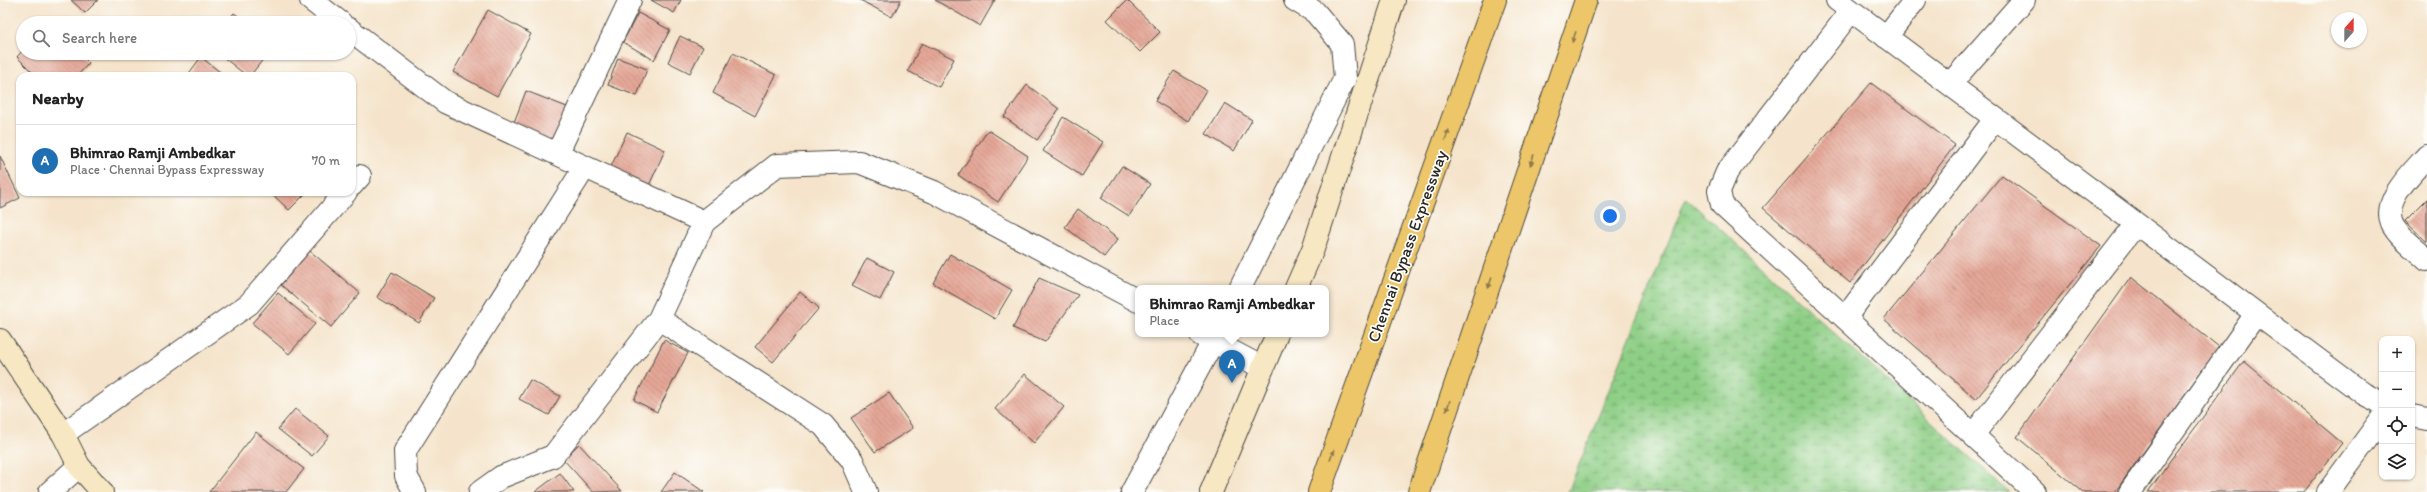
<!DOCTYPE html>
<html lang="en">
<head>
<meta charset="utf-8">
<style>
  body { margin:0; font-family:Itim,sans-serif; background:#f6f6f6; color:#222 }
  .controls { position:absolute; right:12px; bottom:12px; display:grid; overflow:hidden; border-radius:8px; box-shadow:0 1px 3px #0004 }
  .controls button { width:36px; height:36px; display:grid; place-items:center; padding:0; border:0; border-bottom:1px solid #e0e0e0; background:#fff; color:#222; font:20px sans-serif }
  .compass { position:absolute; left:2331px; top:12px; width:36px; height:36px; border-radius:50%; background:#fff; box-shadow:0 1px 3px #0004; rotate:21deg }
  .you { position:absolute; left:1610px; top:216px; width:14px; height:14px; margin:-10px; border:3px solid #fff; border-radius:50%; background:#1a73e8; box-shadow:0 0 0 6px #1a73e833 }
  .badge { display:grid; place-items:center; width:26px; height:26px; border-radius:50%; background:#1f6fb2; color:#fff; font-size:13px; font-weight:700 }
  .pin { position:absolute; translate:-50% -33px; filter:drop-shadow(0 1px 2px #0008) }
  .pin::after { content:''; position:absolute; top:21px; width:14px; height:12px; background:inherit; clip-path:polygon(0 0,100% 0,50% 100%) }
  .popup { position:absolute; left:1135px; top:285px; width:194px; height:52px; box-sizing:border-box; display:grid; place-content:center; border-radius:8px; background:#fff; filter:drop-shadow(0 1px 3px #0005); font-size:13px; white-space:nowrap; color:#767676 }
  .popup b { font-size:15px; color:#222 }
  .popup::after { content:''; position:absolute; left:50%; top:100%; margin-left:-8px; border:8px solid transparent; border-top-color:#fff }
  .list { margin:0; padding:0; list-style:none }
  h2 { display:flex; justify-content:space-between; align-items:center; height:52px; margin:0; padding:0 16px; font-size:17px }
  h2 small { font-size:13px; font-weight:400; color:#767676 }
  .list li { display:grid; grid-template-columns:26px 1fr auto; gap:12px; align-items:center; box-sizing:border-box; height:72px; padding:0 16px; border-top:1px solid #e0e0e0 }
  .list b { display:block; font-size:15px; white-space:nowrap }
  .list p { margin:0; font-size:13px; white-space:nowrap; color:#767676 }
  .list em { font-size:13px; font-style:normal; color:#767676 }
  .icon { flex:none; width:22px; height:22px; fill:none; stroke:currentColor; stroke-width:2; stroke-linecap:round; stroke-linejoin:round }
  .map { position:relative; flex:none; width:2427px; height:492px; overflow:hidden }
  .search { position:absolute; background:#fff; box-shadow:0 1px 3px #0004; left:16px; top:16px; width:340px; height:44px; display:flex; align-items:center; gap:10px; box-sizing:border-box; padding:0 14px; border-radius:22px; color:#767676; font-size:15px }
  .panel { position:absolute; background:#fff; box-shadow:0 1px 3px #0004; left:16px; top:72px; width:340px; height:124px; border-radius:12px }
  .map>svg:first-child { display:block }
  .wetland { fill:url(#wetland-marsh); stroke:#5c7d58 }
  .building { fill:url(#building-back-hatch) }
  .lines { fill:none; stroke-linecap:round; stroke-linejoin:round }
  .street-casing { stroke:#494743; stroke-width:24 }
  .secondary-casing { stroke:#494743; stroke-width:24 }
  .highway-casing { stroke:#494743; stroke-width:24 }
  .street { stroke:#fff; stroke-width:22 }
  .secondary { stroke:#f7e8c3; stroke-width:22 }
  .highway { stroke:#ecc669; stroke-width:22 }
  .oneway { fill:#8c784a }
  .labels { text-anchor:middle; stroke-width:3.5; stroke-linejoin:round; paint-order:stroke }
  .street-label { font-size:17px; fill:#2b2b2b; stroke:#fdfcf7 }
</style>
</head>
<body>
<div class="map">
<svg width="2427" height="492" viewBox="0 0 2427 492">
  <defs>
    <pattern id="wetland-marsh" width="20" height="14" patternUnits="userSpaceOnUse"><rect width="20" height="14" fill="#8ecf86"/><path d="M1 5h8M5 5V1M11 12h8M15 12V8" fill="none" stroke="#74a86e"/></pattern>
    <pattern id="building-back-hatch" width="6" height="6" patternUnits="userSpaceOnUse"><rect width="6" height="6" fill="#e5a797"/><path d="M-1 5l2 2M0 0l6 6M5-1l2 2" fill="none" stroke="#ba887b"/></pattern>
  </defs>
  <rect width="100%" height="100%" fill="#fdfcf7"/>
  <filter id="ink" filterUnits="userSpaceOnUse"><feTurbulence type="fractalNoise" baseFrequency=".025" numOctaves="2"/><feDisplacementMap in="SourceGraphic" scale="8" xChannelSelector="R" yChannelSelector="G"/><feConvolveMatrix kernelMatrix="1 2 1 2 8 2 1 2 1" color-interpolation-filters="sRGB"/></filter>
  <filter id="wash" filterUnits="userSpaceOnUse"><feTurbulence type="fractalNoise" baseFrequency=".012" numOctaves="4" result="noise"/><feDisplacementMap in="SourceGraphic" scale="16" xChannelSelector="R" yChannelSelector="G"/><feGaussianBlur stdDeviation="0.9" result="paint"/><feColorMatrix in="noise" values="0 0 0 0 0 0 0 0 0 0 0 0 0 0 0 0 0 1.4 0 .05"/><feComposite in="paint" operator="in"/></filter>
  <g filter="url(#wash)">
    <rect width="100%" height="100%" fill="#f5e4cb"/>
    <path class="wetland" d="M1686 198 2009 492H1568Z"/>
    <g id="blocks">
      <path class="building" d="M71 0H98L85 13Z
        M651 0H681L674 13Z
        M860 0H901L892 17Z
        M935 0H995L980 26Z
        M1127 0 1160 32 1140 52 1107 20Z
        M488 10 531 34 497 96 453 72Z
        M234 13 247 23H226Z
        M638 13 670 30 654 60 623 42Z
        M680 36 703 47 690 73 668 62Z
        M922 43 954 59 939 87 908 71Z
        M23 50V53H79L89 63 77 76H36L17 57Z
        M218 53H268L250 76H247Z
        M733 53 776 75 755 116 713 93Z
        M201 57 225 76H187Z
        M618 58 647 69 637 96 608 85Z
        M1174 71 1206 90 1188 121 1155 101Z
        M1871 83 1955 145 1850 283 1763 208Z
        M1027 85 1059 109 1037 140 1004 117Z
        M526 91 567 107 553 142 513 125Z
        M1225 103 1252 120 1234 151 1206 134Z
        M1063 117 1103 142 1082 176 1043 151Z
        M988 130 1028 156 998 202 958 175Z
        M627 132 665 150 647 190 608 173Z
        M0 156 20 198 0 208Z
        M1122 166 1150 184 1129 216 1101 198Z
        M2002 175 2101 246 1976 399 1884 319Z
        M270 192H307L289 210Z
        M2427 199V242L2405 221Z
        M1078 209 1118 239 1104 257 1065 227Z
        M310 251 360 293 331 327 281 285Z
        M950 254 1012 290 995 319 933 283Z
        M867 258 894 272 880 300 852 286Z
        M392 272 434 298 419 323 377 297Z
        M2131 277 2219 347 2115 492H2083L2017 437Z
        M1039 278 1078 295 1045 342 1013 328Z
        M800 292 819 308 773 362 755 347Z
        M278 293 315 324 289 354 252 323Z
        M664 340 688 353 657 412 634 400Z
        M2244 361 2342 443 2304 492H2148Z
        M1025 374 1064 407 1034 443 995 409Z
        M530 380 560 396 549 415 519 399Z
        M889 393 913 428 875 452 851 418Z
        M295 409 329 436 312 456 278 429Z
        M256 432 304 469 286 492H209Z
        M579 444 622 491 593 492 563 459Z
        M675 472 704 492H661Z
        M560 473 574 492H535Z"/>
    </g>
  </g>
  <g filter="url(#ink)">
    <use href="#blocks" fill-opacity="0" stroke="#494743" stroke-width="1"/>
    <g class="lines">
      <defs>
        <path id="street" d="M311 0 341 23
          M1837 0 2364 394 2382 403
          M1851 11 1727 172 1719 191 1722 205 2035 492
          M349 29 445 102 704 222
          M1886 37 1915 0
          M1950 84 2024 0
          M557 154 630 0
          M2427 156C2412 173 2382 200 2392 224 2398 237 2417 250 2427 260
          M352 185 360 176
          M1240 288 1345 78 1342 44 1315 12 1295 0
          M1845 318 1995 119
          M659 319 823 425 852 460 866 492
          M1201 335 1263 368
          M2412 416 2427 419
          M63 434 249 304 346 192
          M1973 435 2136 224
          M50 492 79 466
          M415 492 406 476 405 451 585 167
          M480 492 501 477 553 456 659 319 704 222 777 165 859 162 934 192 1138 301
          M1132 492 1217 334
          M2130 492 2256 314
          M2328 492 2382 418"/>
        <path id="secondary" d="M1296 288 1313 249 1394 0
          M0 340 63 434 79 466 102 492
          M1211 492 1277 334"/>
        <path id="highway" d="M1319 492 1495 0
          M1419 492 1586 0"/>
      </defs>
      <use href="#street" class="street-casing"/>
      <use href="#secondary" class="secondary-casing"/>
      <use href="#highway" class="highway-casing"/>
      <use href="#street" class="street"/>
      <use href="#secondary" class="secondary"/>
      <use href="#highway" class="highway"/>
    </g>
    <defs><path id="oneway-solid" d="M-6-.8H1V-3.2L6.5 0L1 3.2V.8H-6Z"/></defs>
    <g class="oneway">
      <use href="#oneway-solid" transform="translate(1574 37) rotate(109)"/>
      <use href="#oneway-solid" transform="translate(1447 135) rotate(-70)"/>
      <use href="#oneway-solid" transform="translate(1532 160) rotate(109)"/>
      <use href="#oneway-solid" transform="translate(1490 283) rotate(109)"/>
      <use href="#oneway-solid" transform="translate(1448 406) rotate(109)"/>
      <use href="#oneway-solid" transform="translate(1332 455) rotate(-70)"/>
    </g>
  </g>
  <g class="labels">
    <g class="street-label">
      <text transform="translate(1407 246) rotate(-70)" y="6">Chennai Bypass Expressway</text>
    </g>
  </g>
</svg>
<div class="controls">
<button>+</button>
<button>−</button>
<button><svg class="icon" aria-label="locate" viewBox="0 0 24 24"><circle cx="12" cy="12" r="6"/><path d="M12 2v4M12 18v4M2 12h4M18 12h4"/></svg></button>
<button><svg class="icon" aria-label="layers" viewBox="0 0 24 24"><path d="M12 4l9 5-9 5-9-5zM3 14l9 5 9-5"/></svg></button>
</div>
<svg class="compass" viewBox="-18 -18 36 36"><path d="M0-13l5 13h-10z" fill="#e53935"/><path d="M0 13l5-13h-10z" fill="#767676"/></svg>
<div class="you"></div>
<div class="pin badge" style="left:1232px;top:383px">A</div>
<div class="popup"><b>Bhimrao Ramji Ambedkar</b>Place</div>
<div class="search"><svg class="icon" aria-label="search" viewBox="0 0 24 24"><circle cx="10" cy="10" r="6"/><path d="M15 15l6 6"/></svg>Search here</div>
<section class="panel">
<h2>Nearby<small></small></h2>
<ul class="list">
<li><span class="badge">A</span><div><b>Bhimrao Ramji Ambedkar</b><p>Place · Chennai Bypass Expressway</p></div><em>70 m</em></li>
</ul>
</section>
</div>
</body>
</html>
